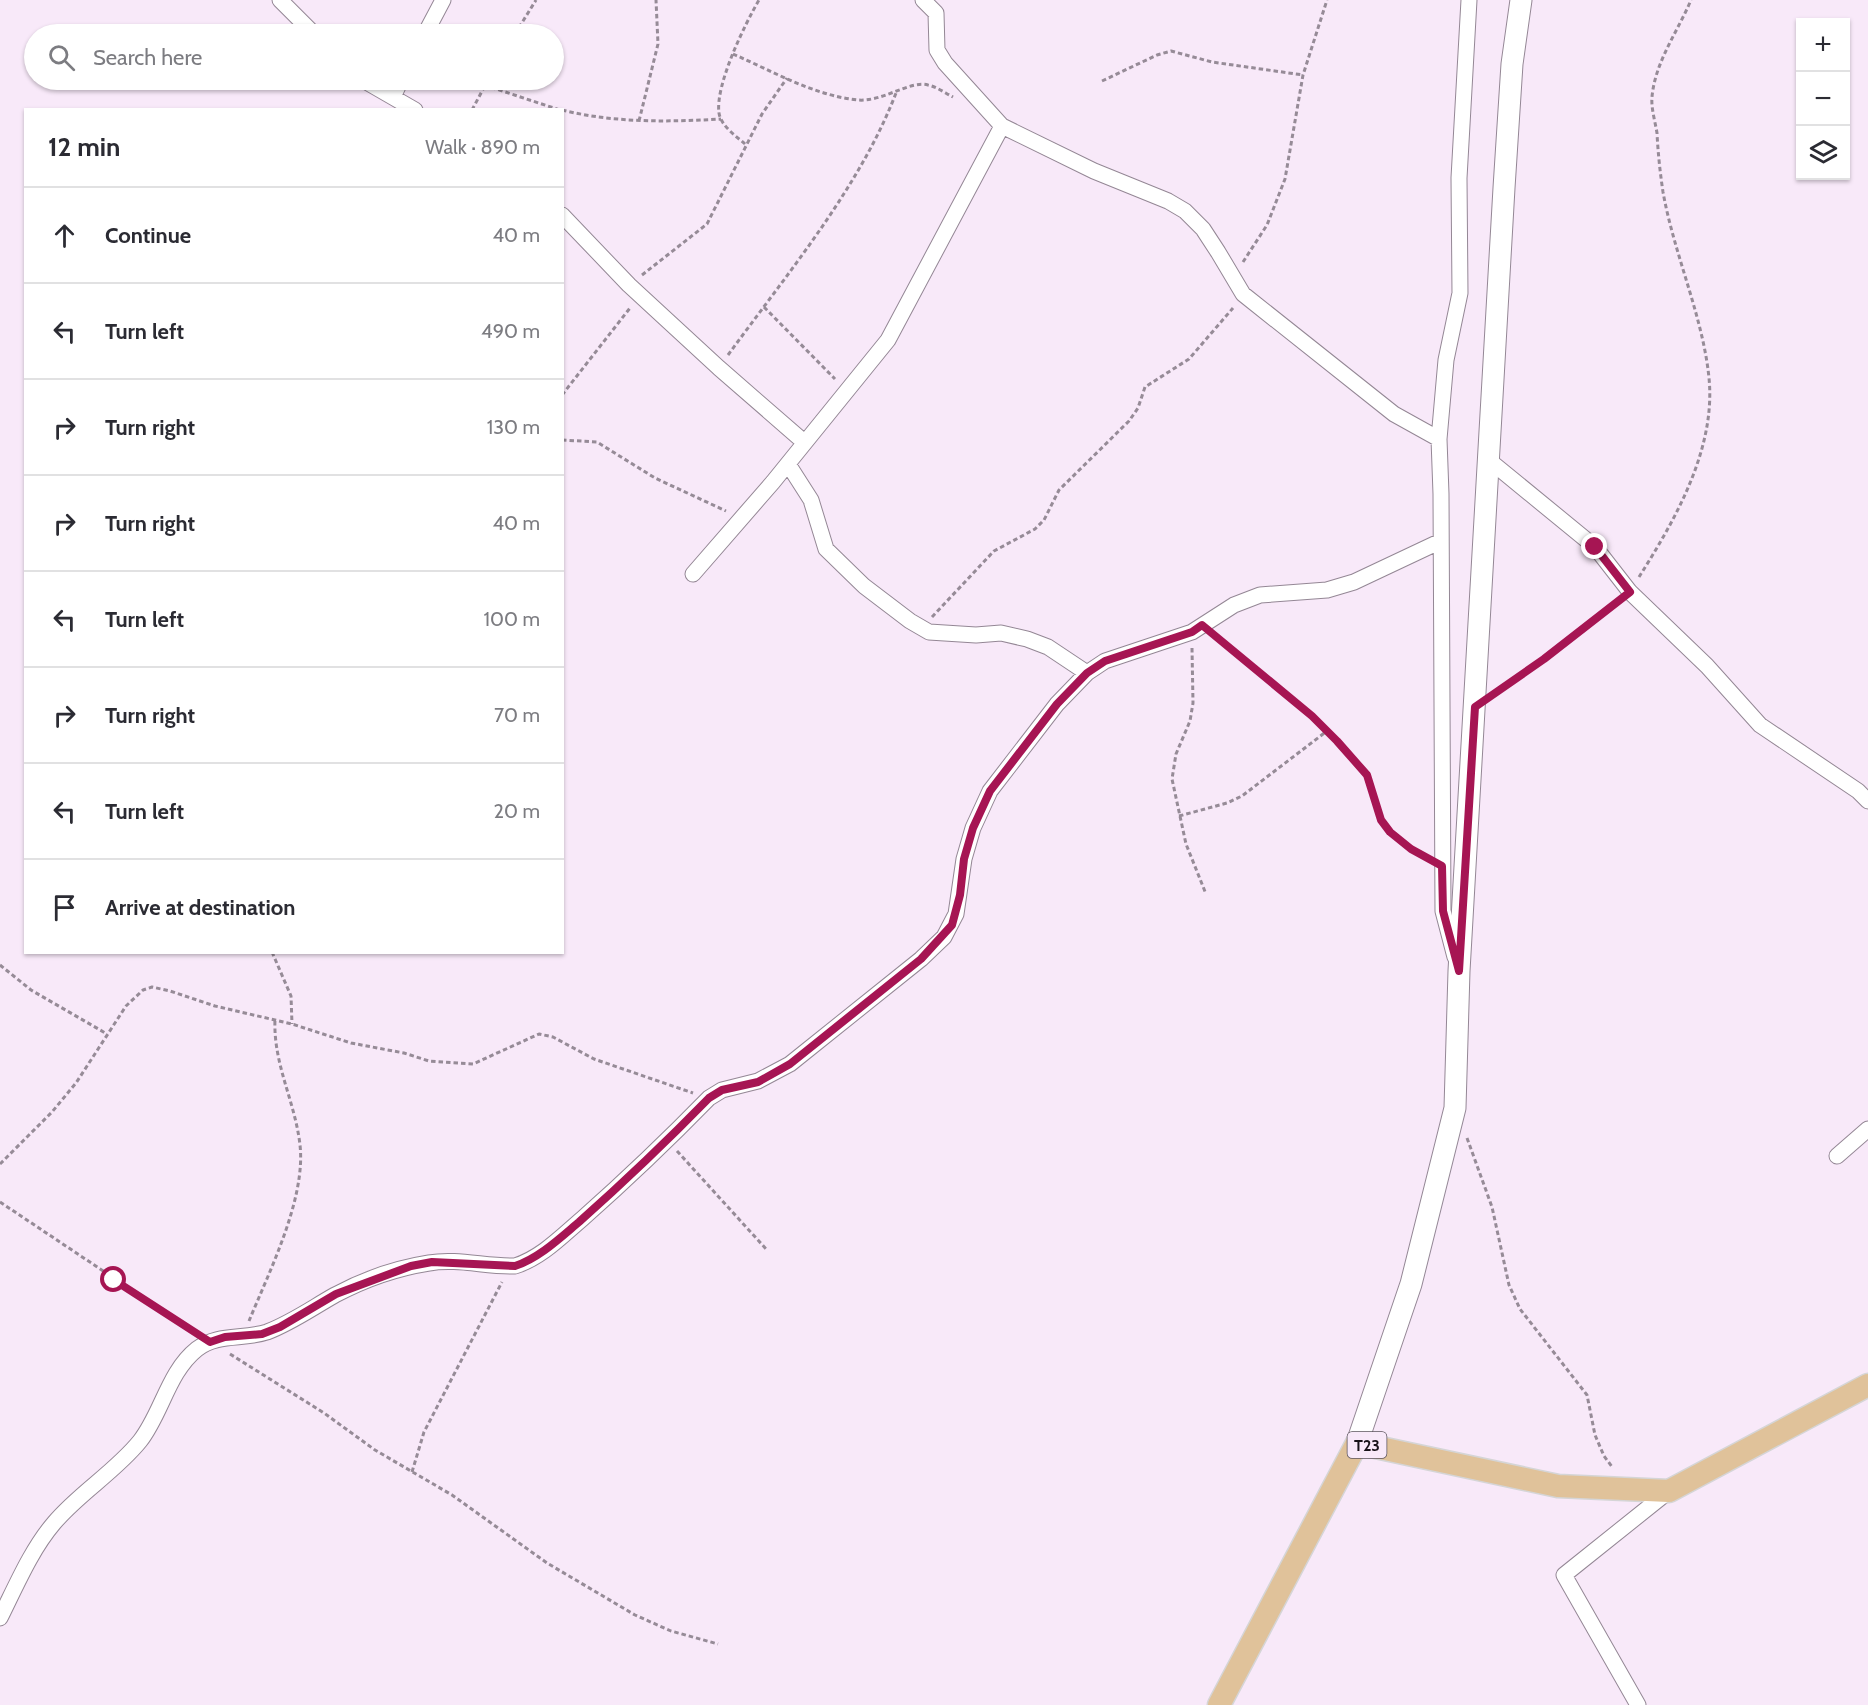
<!DOCTYPE html>
<html lang="en">
<head>
<meta charset="utf-8">
<style>
  body { margin:0; font-family:Cabin,sans-serif; background:#f2f2f3; color:#2b2b33 }
  .controls { position:absolute; right:18px; top:18px; display:grid; overflow:hidden; border-radius:0px; box-shadow:0 2px 4px #0004 }
  .controls button { width:54px; height:54px; display:grid; place-items:center; padding:0; border:0; border-bottom:2px solid #e1e1e2; background:#fff; color:#2b2b33; font:30px sans-serif }
  .stop { position:absolute; width:18px; height:18px; margin:-14px; border:4px solid #a61553; border-radius:50%; background:#fff }
  .stop.end { background:#a61553; border-color:#fff; box-shadow:0 2px 6px #0008 }
  .list { margin:0; padding:0; list-style:none }
  h2 { display:flex; justify-content:space-between; align-items:center; height:78px; margin:0; padding:0 24px; font-size:26px }
  h2 small { font-size:20px; font-weight:400; color:#7c7c81 }
  .list li { display:grid; grid-template-columns:39px 1fr auto; gap:18px; align-items:center; box-sizing:border-box; height:96px; padding:0 24px; border-top:2px solid #e1e1e2 }
  .list b { display:block; font-size:22px; white-space:nowrap }
  .list em { font-size:20px; font-style:normal; color:#7c7c81 }
  .icon { flex:none; width:33px; height:33px; fill:none; stroke:currentColor; stroke-width:2; stroke-linecap:round; stroke-linejoin:round }
  .map { position:relative; flex:none; width:1868px; height:1705px; overflow:hidden }
  .search { position:absolute; background:#fff; box-shadow:0 2px 4px #0004; left:24px; top:24px; width:540px; height:66px; display:flex; align-items:center; gap:15px; box-sizing:border-box; padding:0 21px; border-radius:33px; color:#7c7c81; font-size:22px }
  .panel { position:absolute; background:#fff; box-shadow:0 2px 4px #0004; left:24px; top:108px; width:540px; height:846px; border-radius:0px }
  .map>svg:first-child { display:block }
  .lines { fill:none; stroke-linecap:round; stroke-linejoin:round }
  .street-casing { stroke:#948795; stroke-width:17 }
  .secondary-casing { stroke:#948795; stroke-width:23 }
  .primary-casing { stroke:#d5d5d6; stroke-width:25 }
  .path { stroke:#968b97; stroke-width:3; stroke-dasharray:4.5 3; stroke-linecap:butt }
  .street { stroke:#fff; stroke-width:15 }
  .secondary { stroke:#fff; stroke-width:21 }
  .primary { stroke:#e0c29a; stroke-width:22 }
  .route { stroke:#a61553; stroke-width:8 }
  .labels { text-anchor:middle; stroke-width:4.5; stroke-linejoin:round; paint-order:stroke }
  .shield { fill:#f8e9f9; stroke:#5b535c; stroke-width:1.5 }
  .shield-label { font-size:16px; font-weight:bold; fill:#181319 }
</style>
</head>
<body>
<div class="map">
<svg width="1868" height="1705" viewBox="0 0 1868 1705">
  <rect width="100%" height="100%" fill="#f8e9f9"/>
  <g class="lines">
    <defs>
      <path id="street" d="M280 0 314 34
        M923 0 936 13 937 50 945 63 1002 126 1094 171 1168 201 1185 211 1203 229 1218 252 1243 294 1394 414 1439 439
        M425 34 443 0
        M363 80 415 110
        M393 97 401 80
        M562 215 629 285 719 368 804 442
        M1490 461 1595 547 1630 592 1707 666 1760 725 1858 791 1868 801
        M788 464 811 500 826 549 864 586 910 621 929 632 976 635 1001 633 1027 639 1048 647 1087 673
        M693 574 773 482 888 340 1002 126
        M1455 957 1443 911 1441 494 1439 439 1446 360 1460 293 1459 178 1469 0
        M1837 1156 1868 1129
        M0 1618C16 1586 31 1550 54 1523 79 1493 115 1472 140 1441 162 1413 168 1372 197 1349 218 1333 243 1340 267 1332 291 1323 312 1308 335 1295 363 1280 397 1268 429 1263 457 1258 487 1267 515 1266 541 1258 562 1236 582 1219 626 1180 668 1140 709 1098L722 1090 758 1081 790 1064 921 959 944 937 956 914 964 859 973 828 990 791 1057 704 1087 673 1105 661 1192 632 1234 605 1260 595 1327 590 1354 582 1441 541
        M1638 1705 1564 1575 1669 1491"/>
      <path id="secondary" d="M1357 1443 1411 1284 1455 1108 1459 971 1504 188 1512 64 1521 0"/>
      <path id="primary" d="M1219 1705 1357 1443 1558 1486 1669 1491 1868 1385"/>
    </defs>
    <use href="#street" class="street-casing"/>
    <use href="#secondary" class="secondary-casing"/>
    <use href="#primary" class="primary-casing"/>
    <path class="path" d="M515 34 536 0
      M733 54C772 71 815 96 858 100 883 102 910 80 928 85 937 87 945 93 953 97
      M1102 81 1157 55 1171 51 1212 62 1303 75
      M484 85 560 110
      M472 110 488 80
      M562 110C614 123 668 122 721 119
      M639 121 658 44 656 0
      M745 144C736 136 721 126 719 113 715 85 745 24 759 0
      M1243 262 1267 225 1285 179 1303 75 1327 0
      M642 275 707 224 762 114 787 78
      M764 307 835 379
      M728 355C787 274 860 187 896 93
      M562 395 630 308
      M562 440 597 442 655 478 726 511
      M1639 577C1675 520 1716 449 1709 378 1703 317 1674 254 1663 192 1660 172 1658 153 1657 133 1655 121 1651 108 1652 97 1655 62 1678 31 1691 0
      M932 617 994 551 1035 529 1044 520 1059 490 1129 421 1138 408 1145 387 1189 359 1233 308
      M1215 636 1312 716 1337 741 1367 775 1381 820 1390 832 1427 858
      M1192 648 1193 703 1190 721 1176 754 1172 779 1186 844 1206 894
      M1495 693 1544 659 1617 602
      M1179 816 1227 803 1242 796 1327 731
      M272 952 291 996 292 1024
      M0 965 31 990 107 1034
      M1467 1138 1492 1207 1509 1285 1520 1309 1587 1395 1595 1435 1604 1456 1613 1468
      M677 1151 767 1250
      M0 1164 52 1112 76 1083 126 1006 143 990 152 987 170 991 215 1006 292 1024 351 1043 404 1053 429 1061 473 1064 539 1034 553 1037 594 1059 693 1093
      M0 1202 196 1333
      M249 1321C269 1272 306 1199 300 1145 295 1101 273 1064 275 1019
      M230 1354 324 1413 375 1450 452 1495 547 1563 635 1615 671 1631 718 1644
      M412 1472 424 1432 502 1282"/>
    <use href="#street" class="street"/>
    <use href="#secondary" class="secondary"/>
    <use href="#primary" class="primary"/>
  </g>
  <g class="lines">
    <path class="route" d="M114 1280 210 1342 225 1337 262 1334 280 1327 336 1294 411 1266 432 1262 515 1266C539 1258 560 1238 579 1222 624 1182 667 1141 709 1098L722 1090 758 1082 790 1064 921 959 952 925 960 895 964 859 973 828 990 791 1057 704 1087 673 1105 661 1192 632 1202 625 1312 716 1337 741 1367 775 1381 820 1390 832 1411 849 1442 866 1443 911 1459 971 1475 707 1544 659 1630 592 1595 547"/>
  </g>
  <g class="labels">
    <rect class="shield" x="1347.5" y="1432" width="39" height="26" rx="4.5"/>
    <g class="shield-label">
      <text x="1367" y="1451">T23</text>
    </g>
  </g>
</svg>
<div class="controls">
<button>+</button>
<button>−</button>
<button><svg class="icon" aria-label="layers" viewBox="0 0 24 24"><path d="M12 4l9 5-9 5-9-5zM3 14l9 5 9-5"/></svg></button>
</div>
<div class="stop" style="left:114px;top:1280px"></div>
<div class="stop end" style="left:1595px;top:547px"></div>
<div class="search"><svg class="icon" aria-label="search" viewBox="0 0 24 24"><circle cx="10" cy="10" r="6"/><path d="M15 15l6 6"/></svg>Search here</div>
<section class="panel">
<h2>12 min<small>Walk · 890 m</small></h2>
<ul class="list">
<li><svg class="icon" aria-label="ahead" viewBox="0 0 24 24"><path d="M12 20V5M6 11l6-6 6 6"/></svg><div><b>Continue</b></div><em>40 m</em></li>
<li><svg class="icon" aria-label="left" viewBox="0 0 24 24"><path d="M17 20v-9H6M10 6l-5 5 5 5"/></svg><div><b>Turn left</b></div><em>490 m</em></li>
<li><svg class="icon" aria-label="right" viewBox="0 0 24 24"><path d="M7 20v-9h11M14 6l5 5-5 5"/></svg><div><b>Turn right</b></div><em>130 m</em></li>
<li><svg class="icon" aria-label="right" viewBox="0 0 24 24"><path d="M7 20v-9h11M14 6l5 5-5 5"/></svg><div><b>Turn right</b></div><em>40 m</em></li>
<li><svg class="icon" aria-label="left" viewBox="0 0 24 24"><path d="M17 20v-9H6M10 6l-5 5 5 5"/></svg><div><b>Turn left</b></div><em>100 m</em></li>
<li><svg class="icon" aria-label="right" viewBox="0 0 24 24"><path d="M7 20v-9h11M14 6l5 5-5 5"/></svg><div><b>Turn right</b></div><em>70 m</em></li>
<li><svg class="icon" aria-label="left" viewBox="0 0 24 24"><path d="M17 20v-9H6M10 6l-5 5 5 5"/></svg><div><b>Turn left</b></div><em>20 m</em></li>
<li><svg class="icon" aria-label="arrive" viewBox="0 0 24 24"><path d="M6 21V4h12l-3 4 3 4H6"/></svg><div><b>Arrive at destination</b></div></li>
</ul>
</section>
</div>
</body>
</html>
